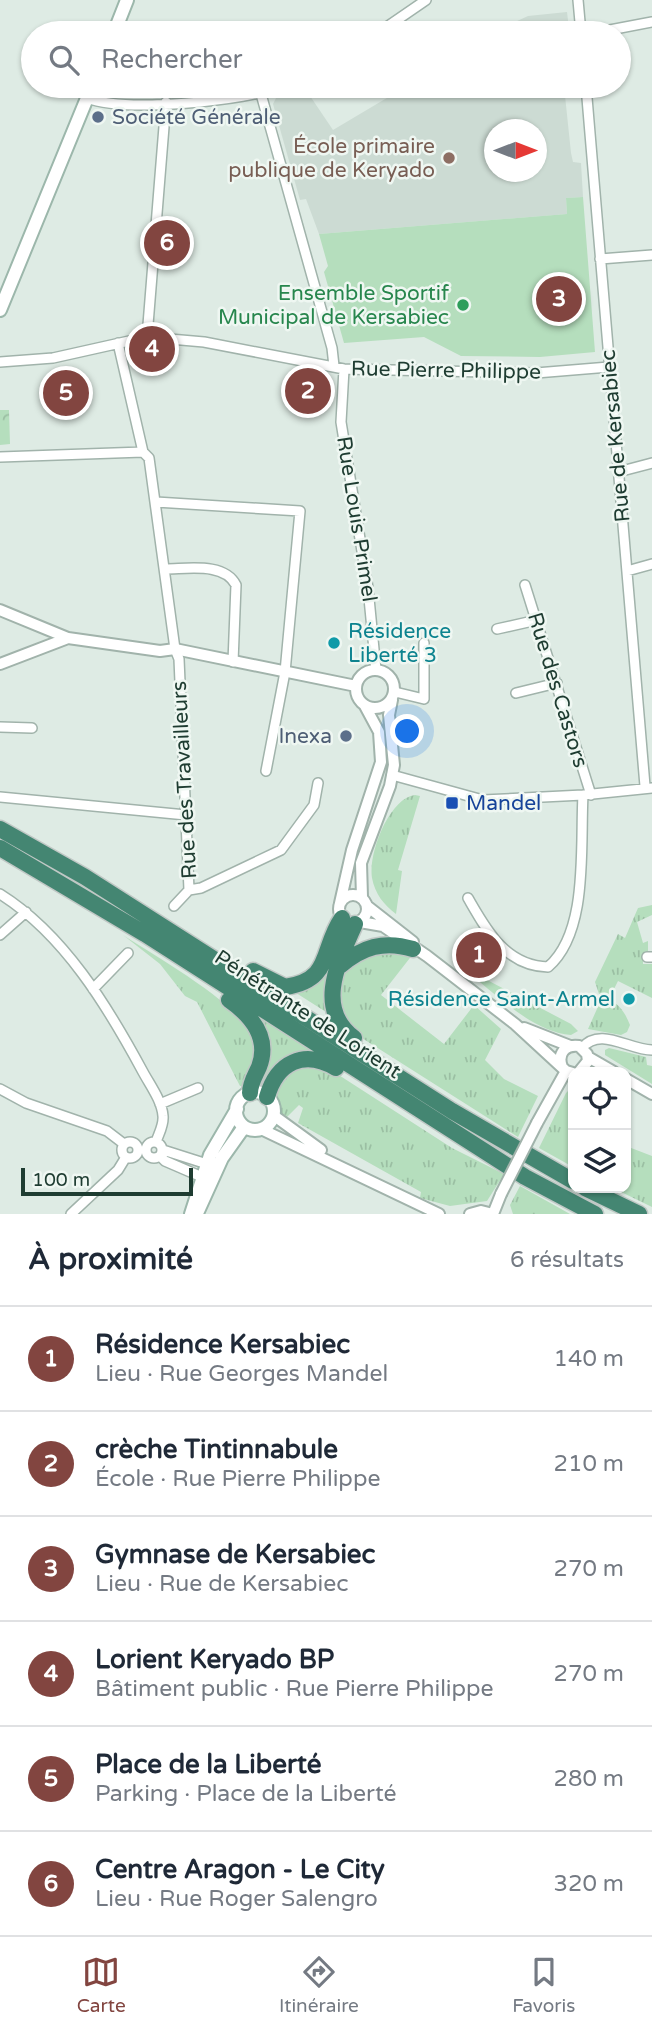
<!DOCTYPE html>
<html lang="fr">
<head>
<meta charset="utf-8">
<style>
  body { margin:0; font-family:"Varela Round",sans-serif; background:#f2f2f3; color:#1f2937 }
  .controls { position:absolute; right:21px; bottom:21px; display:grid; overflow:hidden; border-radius:14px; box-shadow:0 2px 5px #0004 }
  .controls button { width:63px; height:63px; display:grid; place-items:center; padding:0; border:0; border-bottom:2px solid #e0e1e3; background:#fff; color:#1f2937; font:35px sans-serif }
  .compass { position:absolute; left:484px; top:119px; width:63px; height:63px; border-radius:50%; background:#fff; box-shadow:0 2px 5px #0004; rotate:90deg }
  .scale { position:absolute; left:21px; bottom:18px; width:172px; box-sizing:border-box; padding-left:7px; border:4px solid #1e3c31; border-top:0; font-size:19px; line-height:24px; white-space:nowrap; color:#1e3c31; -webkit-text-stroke:5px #eff7f2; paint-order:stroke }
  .you { position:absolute; left:408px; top:732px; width:24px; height:24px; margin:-18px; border:5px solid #fff; border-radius:50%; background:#1a73e8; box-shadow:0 0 0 10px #1a73e833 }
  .badge { display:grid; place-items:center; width:46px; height:46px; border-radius:50%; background:#824540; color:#fff; font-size:23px; font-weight:700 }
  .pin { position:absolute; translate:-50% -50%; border:4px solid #fff; box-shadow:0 2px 7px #0006 }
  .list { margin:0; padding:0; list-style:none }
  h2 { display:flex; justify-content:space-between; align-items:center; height:91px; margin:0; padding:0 28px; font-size:30px }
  h2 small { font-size:23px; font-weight:400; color:#747a83 }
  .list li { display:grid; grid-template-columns:46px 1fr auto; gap:21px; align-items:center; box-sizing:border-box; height:105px; padding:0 28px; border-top:2px solid #e0e1e3 }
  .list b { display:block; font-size:26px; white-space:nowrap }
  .list p { margin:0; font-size:23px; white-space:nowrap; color:#747a83 }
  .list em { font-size:23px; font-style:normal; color:#747a83 }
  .icon { flex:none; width:38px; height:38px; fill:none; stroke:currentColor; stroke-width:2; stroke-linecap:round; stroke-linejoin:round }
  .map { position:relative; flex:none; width:652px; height:1214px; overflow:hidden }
  .search { position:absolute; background:#fff; box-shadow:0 2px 5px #0004; left:21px; right:21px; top:21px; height:77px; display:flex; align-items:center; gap:18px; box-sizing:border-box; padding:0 24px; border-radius:38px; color:#747a83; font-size:26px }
  .sheet { height:721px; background:#fff }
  nav { display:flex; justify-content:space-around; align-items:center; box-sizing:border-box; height:98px; border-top:2px solid #e0e1e3; background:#fff; font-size:19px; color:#747a83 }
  nav a { display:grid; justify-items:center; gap:4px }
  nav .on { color:#824540 }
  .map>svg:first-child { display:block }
  .built { fill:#ccdbd3; fill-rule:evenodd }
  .grass { fill:url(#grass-tufts) }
  .park { fill:url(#park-crowns) }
  .pitch { fill:#b5debd }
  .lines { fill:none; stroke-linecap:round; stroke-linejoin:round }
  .minor-casing { stroke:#a1b3ab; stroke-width:12 }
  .tertiary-casing { stroke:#a1b3ab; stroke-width:14 }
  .secondary-casing { stroke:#9cb7ab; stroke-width:16 }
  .trunk-casing { stroke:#c0c8c5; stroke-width:19 }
  .minor { stroke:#fff; stroke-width:9 }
  .tertiary { stroke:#fff; stroke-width:10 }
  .secondary { stroke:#fff; stroke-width:12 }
  .trunk { stroke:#448672; stroke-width:16 }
  .tertiary-bridge-casing { stroke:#a1b3ab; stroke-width:14; stroke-linecap:butt }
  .tertiary-bridge { stroke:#fff; stroke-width:10 }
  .service-dot { fill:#5c6f8a; stroke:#eff7f2; stroke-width:2.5 }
  .education-dot { fill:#8d6e63; stroke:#eff7f2; stroke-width:2.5 }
  .leisure-dot { fill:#2e9e5b; stroke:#eff7f2; stroke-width:2.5 }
  .culture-dot { fill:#0f9aa8; stroke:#eff7f2; stroke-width:2.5 }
  .transit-dot { fill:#1a4fb4; stroke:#eff7f2; stroke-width:2.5 }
  .labels { text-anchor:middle; stroke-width:5; stroke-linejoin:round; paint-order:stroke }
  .service-label { font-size:21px; fill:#4e5e75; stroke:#eff7f2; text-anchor:start }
  .education-label { font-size:21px; fill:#785e54; stroke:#eff7f2; text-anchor:end }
  .leisure-label { font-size:21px; fill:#27864d; stroke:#eff7f2; text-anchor:end }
  .street-label { font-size:21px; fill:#1e3c31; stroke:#eff7f2 }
  .culture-label { font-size:21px; fill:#0d838f; stroke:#eff7f2; text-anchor:start }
  .transit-label { font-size:21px; fill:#164399; stroke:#eff7f2; text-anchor:start }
</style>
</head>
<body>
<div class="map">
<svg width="652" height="1214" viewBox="0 0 652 1214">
  <defs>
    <pattern id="grass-tufts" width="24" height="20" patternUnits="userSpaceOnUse" patternTransform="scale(1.75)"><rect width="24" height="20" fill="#b5debd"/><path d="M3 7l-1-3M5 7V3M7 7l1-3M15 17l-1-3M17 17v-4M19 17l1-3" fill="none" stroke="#9bbfa3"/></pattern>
    <pattern id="park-crowns" width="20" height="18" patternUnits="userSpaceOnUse" patternTransform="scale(1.75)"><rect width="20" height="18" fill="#b5debd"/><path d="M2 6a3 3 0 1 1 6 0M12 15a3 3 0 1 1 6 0" fill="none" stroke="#9bbfa3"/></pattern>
  </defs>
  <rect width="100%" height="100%" fill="#deebe4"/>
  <path class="built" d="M567 12 569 29 491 33 528 16Z
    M407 86H564L571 153 573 162 581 163 583 197 566 198 567 214 319 234 306 199 300 200 273 104 278 94 304 87 333 130ZM494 130H536V172H494Z"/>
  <path class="grass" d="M415 795 420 796 398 870 402 871 396 914C384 905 375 894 372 878 368 854 389 798 415 795Z
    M652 905V915L637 922 643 943 648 941V953L643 954V964H652V998L618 981 609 999C621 1006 625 1013 630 1025L627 1032 621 1035 588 1029 601 1000 595 982 618 934 625 938 638 908Z
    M349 930 329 1012H326L293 991 308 986 337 931Z
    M123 935C153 955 250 1009 257 1044 260 1060 252 1072 246 1086H240L197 1002 185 996 160 964Z
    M372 951 413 954 381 995 444 1044 474 1005 501 1029 485 1060 504 1079 538 1096 518 1137 365 1040C345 1026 324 993 345 970 353 963 364 957 372 951Z
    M470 971 571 1024 578 1031 571 1035C533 1032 498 996 469 973Z
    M255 1013 314 1051 285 1058 264 1089 256 1088C267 1053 276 1046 255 1013Z
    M609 1048 646 1057 647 1065 652 1066V1084L605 1055V1050Z
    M306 1062 331 1070 452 1148 504 1174 487 1201 450 1206 420 1198 421 1192 298 1123 303 1108 299 1105 283 1121C270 1087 275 1080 306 1062Z
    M573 1086V1167L539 1148 566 1093Z
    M626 1146 652 1156V1207L613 1188H626Z
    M520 1186 570 1214H513L510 1205Z"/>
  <path class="park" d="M0 410H9L10 444 0 445Z"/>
  <path class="pitch" d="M583 197 595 352 540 357 461 356 424 337 344 343 324 272 328 266 319 234 567 214 566 198Z"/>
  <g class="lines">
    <defs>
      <path id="minor" d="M578 0 581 33
        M378 33 426 0
        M594 33 652 22
        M586 86 645 786
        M261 94 332 348 334 366
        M87 98C126 113 244 101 285 86
        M600 259 652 255
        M147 337 166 102
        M118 343 143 452 149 458 175 649 179 659 189 890 174 906
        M0 362 53 358 147 337 204 342 344 369 536 373 609 367
        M344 369 341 422 368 588 376 670
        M0 457 143 452
        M618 472 652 463
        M156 502 300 511 285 672 266 771
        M165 569C188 569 224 562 236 585L233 662
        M627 571 652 564
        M525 585 591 795
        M497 629 537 620
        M395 692 424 699V643
        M516 693 557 683
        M0 727 32 728
        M392 775 483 800 583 795 652 788
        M0 797 186 815
        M189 890 201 888 281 850 314 805 318 783
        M0 894C64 934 108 1007 143 1072 150 1085 162 1101 163 1116 164 1125 159 1133 156 1142
        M468 898C486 929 505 966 548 967 589 932 580 846 583 795
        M0 935 26 912
        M647 957H652
        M93 989 128 953
        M582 1048C600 1026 629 1050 652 1050
        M0 1089 26 1103 107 1131 124 1144
        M160 1104 198 1088
        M122 1150a8 8 0 1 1 16 0a8 8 0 1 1-16 0Z
        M146 1150a8 8 0 1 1 16 0a8 8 0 1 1-16 0Z
        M163 1150 207 1164
        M160 1156 165 1161 202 1177
        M71 1214 118 1170 126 1157"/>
      <path id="tertiary" d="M0 610 68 638
        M0 664 68 638 160 651 175 649 356 686
        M356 689a19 19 0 1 1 38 0a19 19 0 1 1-38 0Z
        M339 909a14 14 0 1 1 28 0a14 14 0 1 1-28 0Z
        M362 897 361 863 390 786 394 765 389 715 392 700
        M340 903 352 850 381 762 379 732 365 706
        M367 906 413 942
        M360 922 383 926 427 956 515 1024 566 1071 573 1073
        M524 1028 570 1046
        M588 1057 614 1072
        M562 1067C557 1054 565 1044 579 1046L587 1054 588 1061 579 1072
        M626 1079 652 1094
        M273 1115 321 1150
        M537 1123 566 1071
        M261 1129 439 1214
        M470 1214 481 1211 493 1214 501 1194"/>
      <path id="secondary" d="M114 33 127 0
        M0 310 92 86
        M236 1111a19 19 0 1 1 38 0a19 19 0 1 1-38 0Z
        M198 1211 222 1158 244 1127
        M191 1214 210 1155 237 1109"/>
      <path id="trunk" d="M0 829 85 877 452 1111 573 1181
        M0 848 145 934 525 1177 595 1214
        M340 966C362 947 384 940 413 949
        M253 971 285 987C333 980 320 950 342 918
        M229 1000C252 1016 270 1038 259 1067 255 1076 250 1083 250 1093
        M354 1038C314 1008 339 961 355 924
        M267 1097C277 1062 304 1049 336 1068
        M585 1188 639 1214"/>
    </defs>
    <use href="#minor" class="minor-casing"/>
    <use href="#tertiary" class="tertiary-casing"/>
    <use href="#secondary" class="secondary-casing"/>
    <use href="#trunk" class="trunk-casing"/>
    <use href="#minor" class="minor"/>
    <use href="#tertiary" class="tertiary"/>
    <use href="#secondary" class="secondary"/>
    <use href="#trunk" class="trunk"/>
    <defs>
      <path id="tertiary-bridge" d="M501 1194 537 1123"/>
    </defs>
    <use href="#tertiary-bridge" class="tertiary-bridge-casing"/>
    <use href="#tertiary-bridge" class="tertiary-bridge"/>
  </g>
  <g class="service-dot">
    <circle cx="98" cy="117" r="7"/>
    <circle cx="346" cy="736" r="7"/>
  </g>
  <circle class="education-dot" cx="449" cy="158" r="7"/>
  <circle class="leisure-dot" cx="463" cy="305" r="7"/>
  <g class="culture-dot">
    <circle cx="334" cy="643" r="7"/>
    <circle cx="629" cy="999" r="7"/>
  </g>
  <rect class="transit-dot" x="445" y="796" width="14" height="14" rx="3.5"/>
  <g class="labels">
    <g class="service-label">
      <text x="112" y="124">Société Générale</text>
      <text x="332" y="743" text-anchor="end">Inexa</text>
    </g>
    <g class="education-label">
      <text x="435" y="153">École primaire<tspan x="435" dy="24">publique de Keryado</tspan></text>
    </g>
    <g class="leisure-label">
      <text x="449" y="300">Ensemble Sportif<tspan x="449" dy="24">Municipal de Kersabiec</tspan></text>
    </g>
    <g class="street-label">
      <text transform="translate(446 370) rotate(1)" y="7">Rue Pierre Philippe</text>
      <text transform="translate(615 436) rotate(-95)" y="7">Rue de Kersabiec</text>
      <text transform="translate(357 519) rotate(81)" y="7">Rue Louis Primel</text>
      <text transform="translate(558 690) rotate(73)" y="7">Rue des Castors</text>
      <text transform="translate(184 780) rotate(-93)" y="7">Rue des Travailleurs</text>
      <text transform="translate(308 1014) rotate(33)" y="7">Pénétrante de Lorient</text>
    </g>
    <g class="culture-label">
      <text x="348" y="638">Résidence<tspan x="348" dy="24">Liberté 3</tspan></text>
      <text x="615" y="1006" text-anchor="end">Résidence Saint-Armel</text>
    </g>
    <g class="transit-label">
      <text x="466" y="810">Mandel</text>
    </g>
  </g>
</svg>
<div class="controls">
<button><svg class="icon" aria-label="locate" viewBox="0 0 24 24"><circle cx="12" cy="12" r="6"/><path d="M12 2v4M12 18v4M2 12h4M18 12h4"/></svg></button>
<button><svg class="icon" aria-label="layers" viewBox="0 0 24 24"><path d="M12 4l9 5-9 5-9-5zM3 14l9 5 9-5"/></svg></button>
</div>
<svg class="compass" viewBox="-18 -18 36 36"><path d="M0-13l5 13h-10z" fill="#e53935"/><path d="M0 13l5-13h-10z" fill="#747a83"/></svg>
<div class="scale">100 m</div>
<div class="you"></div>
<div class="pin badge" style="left:479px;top:955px">1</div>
<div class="pin badge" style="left:308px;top:391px">2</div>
<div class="pin badge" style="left:559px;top:299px">3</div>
<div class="pin badge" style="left:152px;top:349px">4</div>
<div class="pin badge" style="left:66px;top:393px">5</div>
<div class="pin badge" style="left:167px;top:243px">6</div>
<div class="search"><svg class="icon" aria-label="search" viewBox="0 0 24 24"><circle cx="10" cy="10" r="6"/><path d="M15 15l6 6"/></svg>Rechercher</div>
</div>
<section class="sheet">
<h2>À proximité<small>6 résultats</small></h2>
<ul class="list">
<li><span class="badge">1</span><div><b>Résidence Kersabiec</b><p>Lieu · Rue Georges Mandel</p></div><em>140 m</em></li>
<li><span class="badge">2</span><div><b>crèche Tintinnabule</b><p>École · Rue Pierre Philippe</p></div><em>210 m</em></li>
<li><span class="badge">3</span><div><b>Gymnase de Kersabiec</b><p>Lieu · Rue de Kersabiec</p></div><em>270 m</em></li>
<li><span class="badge">4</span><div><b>Lorient Keryado BP</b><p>Bâtiment public · Rue Pierre Philippe</p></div><em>270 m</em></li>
<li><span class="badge">5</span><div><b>Place de la Liberté</b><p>Parking · Place de la Liberté</p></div><em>280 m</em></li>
<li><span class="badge">6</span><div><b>Centre Aragon - Le City</b><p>Lieu · Rue Roger Salengro</p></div><em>320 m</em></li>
</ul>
</section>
<nav>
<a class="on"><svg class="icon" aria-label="map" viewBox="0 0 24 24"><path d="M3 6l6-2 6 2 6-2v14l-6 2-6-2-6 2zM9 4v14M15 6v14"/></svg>Carte</a>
<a><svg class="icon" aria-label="directions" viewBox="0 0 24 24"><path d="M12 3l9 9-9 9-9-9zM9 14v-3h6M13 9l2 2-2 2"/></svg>Itinéraire</a>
<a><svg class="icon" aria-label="saved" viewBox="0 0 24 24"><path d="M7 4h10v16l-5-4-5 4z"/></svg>Favoris</a>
</nav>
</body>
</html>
